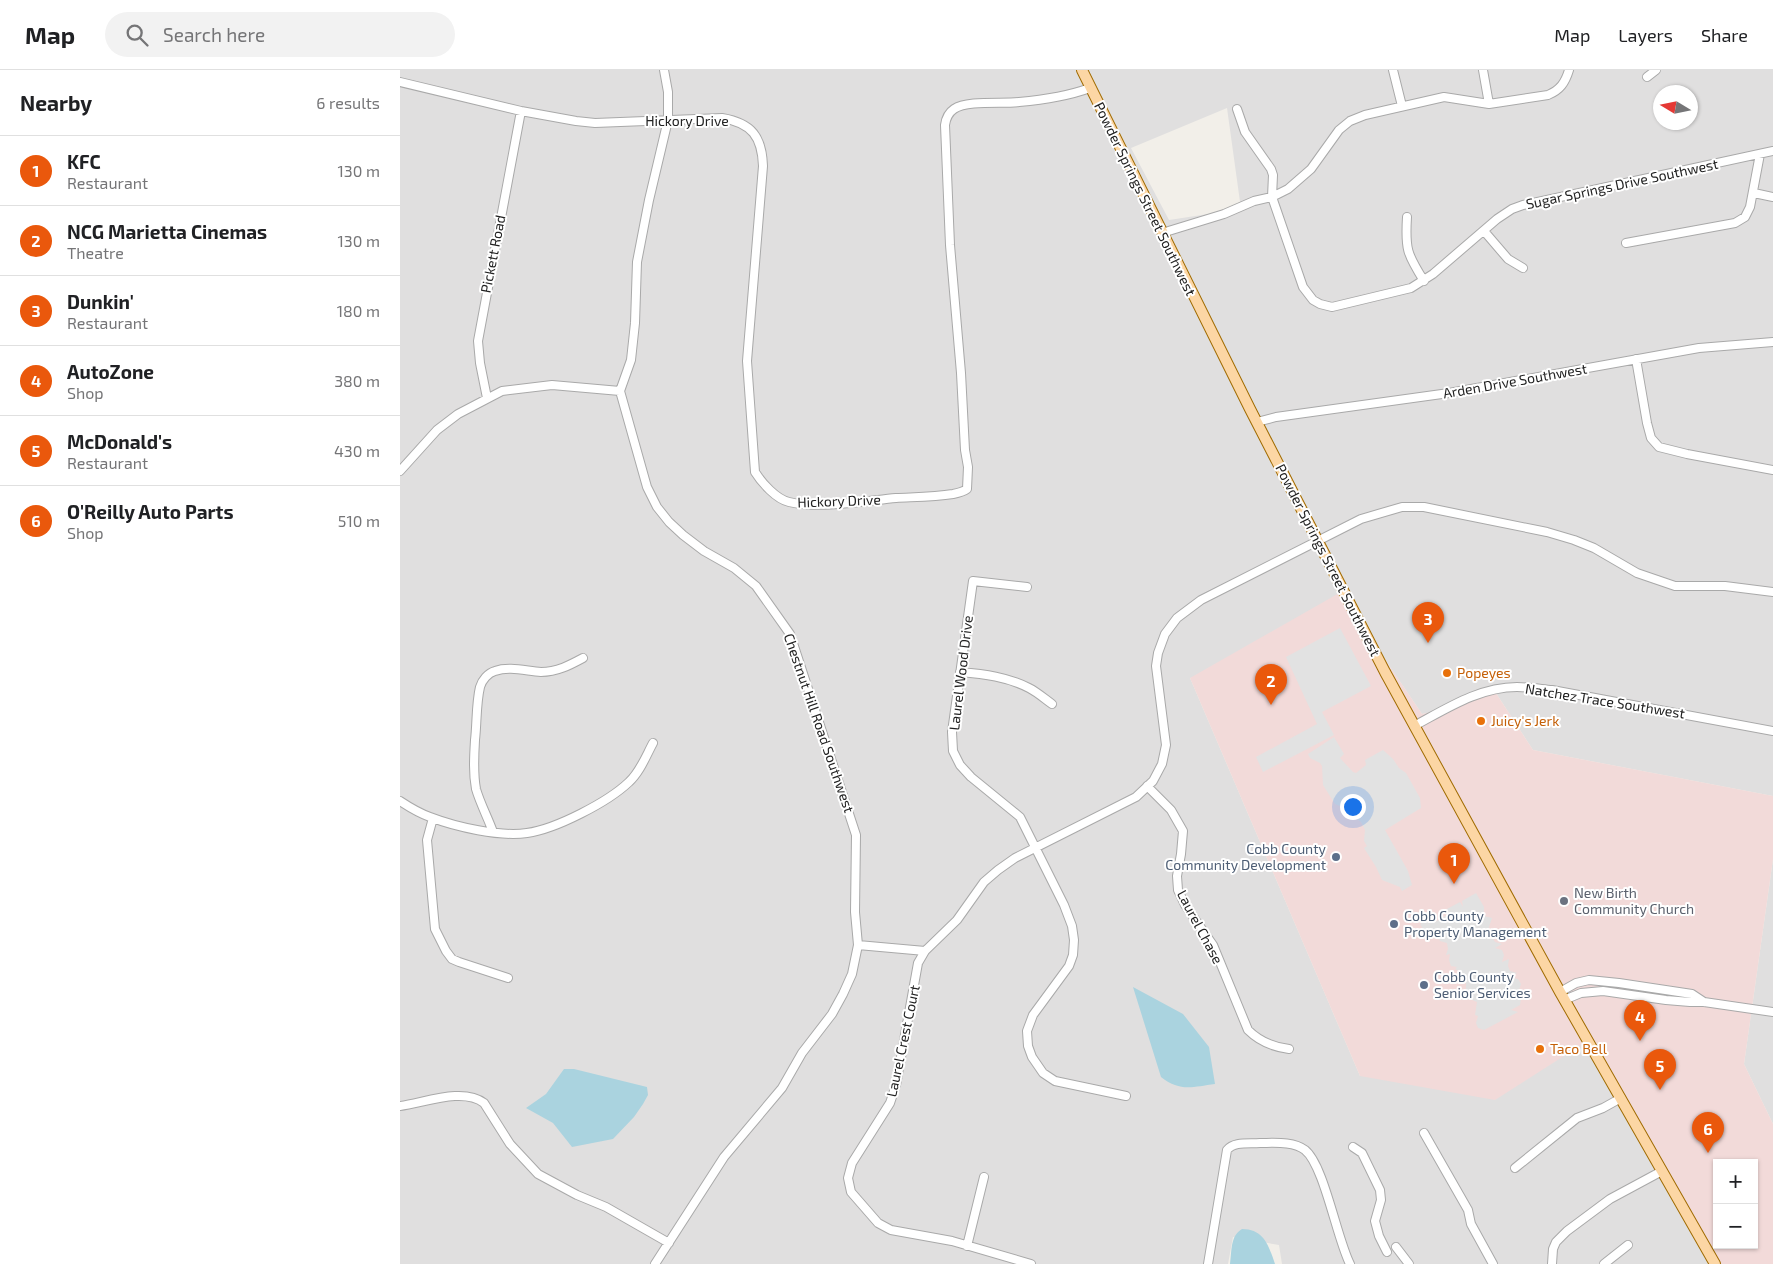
<!DOCTYPE html>
<html lang="en">
<head>
<meta charset="utf-8">
<style>
  body { margin:0; font-family:"Exo 2",sans-serif; background:#f2f2f2; color:#202124 }
  .controls { position:absolute; right:15px; bottom:15px; display:grid; overflow:hidden; border-radius:0px; box-shadow:0 1px 4px #0004 }
  .controls button { width:45px; height:45px; display:grid; place-items:center; padding:0; border:0; border-bottom:1px solid #e0e0e0; background:#fff; color:#202124; font:25px sans-serif }
  .compass { position:absolute; left:1253px; top:15px; width:45px; height:45px; border-radius:50%; background:#fff; box-shadow:0 1px 4px #0004; rotate:280deg }
  .you { position:absolute; left:952px; top:736px; width:18px; height:18px; margin:-12px; border:4px solid #fff; border-radius:50%; background:#1a73e8; box-shadow:0 0 0 8px #1a73e833 }
  .badge { display:grid; place-items:center; width:32px; height:32px; border-radius:50%; background:#ea580c; color:#fff; font-size:16px; font-weight:700 }
  .pin { position:absolute; translate:-50% -41px; filter:drop-shadow(0 1px 2px #0008) }
  .pin::after { content:''; position:absolute; top:26px; width:18px; height:15px; background:inherit; clip-path:polygon(0 0,100% 0,50% 100%) }
  .list { margin:0; padding:0; list-style:none }
  h2 { display:flex; justify-content:space-between; align-items:center; height:65px; margin:0; padding:0 20px; font-size:21px }
  h2 small { font-size:16px; font-weight:400; color:#757577 }
  .list li { display:grid; grid-template-columns:32px 1fr auto; gap:15px; align-items:center; box-sizing:border-box; height:70px; padding:0 20px; border-top:1px solid #e0e0e0 }
  .list b { display:block; font-size:19px; white-space:nowrap }
  .list p { margin:0; font-size:16px; white-space:nowrap; color:#757577 }
  .list em { font-size:16px; font-style:normal; color:#757577 }
  .icon { flex:none; width:28px; height:28px; fill:none; stroke:currentColor; stroke-width:2; stroke-linecap:round; stroke-linejoin:round }
  .map { position:relative; flex:none; width:1373px; height:1194px; overflow:hidden }
  header { display:flex; align-items:center; gap:30px; box-sizing:border-box; height:70px; padding:0 25px; background:#fff; border-bottom:1px solid #e0e0e0 }
  header strong { font-size:24px }
  nav { display:flex; gap:28px; margin-inline-start:auto; font-size:18px }
  .search { width:350px; height:45px; background:#f2f2f2; display:flex; align-items:center; gap:12px; box-sizing:border-box; padding:0 18px; border-radius:28px; color:#757577; font-size:19px }
  main { display:flex }
  aside { flex:1; background:#fff }
  .map>svg:first-child { display:block }
  .residential { fill:#e0dfdf; fill-rule:evenodd }
  .commercial { fill:#f2dad9; fill-rule:evenodd }
  .parking { fill:#e2e2e2 }
  .water { fill:#aad3df }
  .lines { fill:none; stroke-linecap:round; stroke-linejoin:round }
  .minor-casing { stroke:#a9a9a9; stroke-width:10 }
  .major-casing { stroke:#a06b00; stroke-width:12 }
  .minor { stroke:#fff; stroke-width:8 }
  .major { stroke:#fcd6a4; stroke-width:10 }
  .food-dot { fill:#e8710a; stroke:#fff; stroke-width:2 }
  .service-dot { fill:#5c6f8a; stroke:#fff; stroke-width:2 }
  .worship-dot { fill:#6b7280; stroke:#fff; stroke-width:2 }
  .labels { text-anchor:middle; stroke-width:4; stroke-linejoin:round; paint-order:stroke }
  .street-label { font-size:14px; fill:#222; stroke:#fff }
  .food-label { font-size:14px; fill:#c56008; stroke:#fff; text-anchor:start }
  .service-label { font-size:14px; fill:#4e5e75; stroke:#fff; text-anchor:start }
  .worship-label { font-size:14px; fill:#5b616d; stroke:#fff; text-anchor:start }
</style>
</head>
<body>
<header>
<strong>Map</strong>
<div class="search"><svg class="icon" aria-label="search" viewBox="0 0 24 24"><circle cx="10" cy="10" r="6"/><path d="M15 15l6 6"/></svg>Search here</div>
<nav><a>Map</a><a>Layers</a><a>Share</a></nav>
</header>
<main>
<aside>
<h2>Nearby<small>6 results</small></h2>
<ul class="list">
<li><span class="badge">1</span><div><b>KFC</b><p>Restaurant</p></div><em>130 m</em></li>
<li><span class="badge">2</span><div><b>NCG Marietta Cinemas</b><p>Theatre</p></div><em>130 m</em></li>
<li><span class="badge">3</span><div><b>Dunkin'</b><p>Restaurant</p></div><em>180 m</em></li>
<li><span class="badge">4</span><div><b>AutoZone</b><p>Shop</p></div><em>380 m</em></li>
<li><span class="badge">5</span><div><b>McDonald's</b><p>Restaurant</p></div><em>430 m</em></li>
<li><span class="badge">6</span><div><b>O'Reilly Auto Parts</b><p>Shop</p></div><em>510 m</em></li>
</ul>
</aside>
<div class="map">
<svg width="1373" height="1194" viewBox="0 0 1373 1194">
  <rect width="100%" height="100%" fill="#f2efe9"/>
  <path class="residential" d="M0 0H1373V726L1133 680 1092 617 1036 641 1022 644 978 579 790 608 960 1006 1192 968 1321 1194H882L879 1175 833 1167 828 1194H0ZM1260 22H1290V52H1260ZM827 38 841 139 769 150 731 78Z
    M1373 789V1054L1344 994Z"/>
  <path class="commercial" d="M948 518 978 579 1022 644 1036 641 1092 617 1133 680 1373 726V789L1344 994 1373 1054V1194H1321L1192 968 1095 1030 960 1006 790 608ZM1317 1093H1354V1175H1317Z"/>
  <path class="parking" d="M940 558 971 616 922 642 934 665 863 702 856 687 917 654 886 587Z
    M934 667 944 684 940 688 953 702 956 703 966 695 965 690 983 680 993 689 999 698 1006 703 1020 728 1021 738 985 760 1008 801 1012 815 1002 821 1000 817 982 810 976 797 964 778 967 776 964 771 965 760 961 752 953 746 951 742 947 743 945 738 935 734 923 715 922 696 920 693 910 688 908 684Z
    M1076 823 1084 837V846L1092 848 1087 863 1094 860 1092 867 1095 872 1102 874 1095 878 1102 880 1104 885 1102 892 1109 889 1108 896 1110 901 1117 903 1110 907 1118 909 1121 914 1119 920 1122 921 1120 935 1111 940 1118 942 1084 960 1078 958 1076 953 1078 946 1075 945 1077 932 1070 929 1072 927 1066 925V912L1063 914 1064 908 1062 902 1055 899 1057 897 1051 896 1049 890 1050 884 1046 885 1048 879 1047 873 1040 871 1036 861 1023 859 1020 854 1030 848 1035 852 1047 845 1045 840 1060 832 1063 837 1062 831Z"/>
  <path class="water" d="M733 917 783 944 809 977 815 1014C792 1017 780 1022 761 1007Z
    M164 999H174L247 1017 248 1025 243 1034 234 1047 213 1069 172 1077 153 1053 126 1038 146 1024Z
    M842 1159C864 1159 869 1176 875 1194H830C832 1181 830 1166 842 1159Z"/>
  <g class="lines">
    <defs>
      <path id="minor" d="M993 0 1002 36
        M1083 0 1089 34
        M1247 7 1256 0
        M0 12 121 41 176 51 195 53 322 48C352 53 362 67 363 96L347 291 355 402C362 413 376 429 389 432 418 439 465 431 496 428 515 427 534 427 553 424 558 423 563 422 567 419L568 397 565 380 561 303 550 175 545 55C546 48 548 43 554 39 567 30 603 34 619 32 642 30 668 26 690 18
        M837 39 845 62 871 99 873 105 872 127 903 217 913 230 920 234 932 237 1011 218 1033 204 1097 149 1112 139 1123 135 1373 81
        M1354 123 1373 127
        M1007 147C1005 179 1007 184 1024 211
        M1084 161 1108 189 1123 198
        M762 163 824 144 854 131 872 127 888 119 911 99 939 60 950 51 965 45 1044 27 1089 34 1148 25C1160 20 1165 13 1169 0
        M1226 173 1335 153 1345 147 1350 137 1360 84
        M1236 289 1247 353 1251 368 1259 377 1287 384 1373 400
        M87 328 80 293 78 271 121 41
        M857 352 876 347 1049 323 1299 278 1373 272
        M0 401 37 360 58 344 102 321 152 315 220 321
        M627 517 573 511 552 662 553 681 560 695 571 707 620 747 664 835 672 856 674 870 673 885 669 896 633 945 627 961 628 976 632 987 643 1003 655 1011 726 1026
        M560 602C584 604 608 607 629 618 637 622 645 629 652 634
        M1014 656C1046 639 1079 617 1117 617 1128 617 1141 619 1152 620L1373 661
        M747 716 771 740 783 761 781 784 777 806 778 820 785 835 813 875 848 960C860 972 873 977 889 979
        M0 731C9 737 19 743 30 747 56 757 100 767 127 763 156 759 208 732 229 712 240 702 246 686 253 673
        M33 748 27 770 35 859 46 881 52 889 59 892 108 908
        M93 762C88 748 80 733 76 719 73 703 74 687 75 670 77 653 76 634 80 617 82 610 88 603 95 601 109 596 126 601 141 602 157 602 170 595 183 588
        M458 875 525 881 557 850 584 812 598 800 615 788 736 727 753 711 762 694 766 675 756 596 758 583 765 564 777 548 801 530 961 449 1002 437H1024L1147 462 1174 470 1194 478 1237 503 1275 516H1325L1373 522
        M525 881 518 893 496 1015 490 1033 452 1093 448 1108 451 1122 478 1153 491 1160 552 1171 631 1194
        M1160 922 1176 913 1189 910 1219 913 1292 924 1304 932
        M1164 930 1181 923 1203 921 1266 930 1290 932H1304L1373 942
        M0 1036C24 1033 63 1017 84 1033L110 1074 138 1104 177 1125 206 1137 269 1173
        M1024 1063 1068 1140 1071 1154 1093 1194
        M953 1077 962 1083 980 1120 981 1130 975 1151 979 1166 987 1182
        M1115 1098 1177 1048 1203 1038 1221 1028
        M567 1176 584 1107
        M996 1177 1009 1194
        M255 1194 324 1087 382 1018 402 983 432 944 443 924 452 904 458 875 455 842 456 765 390 564 356 516 334 498 304 481 283 465 269 452 257 437 247 417 220 321 231 290 235 253 237 192 249 130 268 50V22L264 0
        M808 1194 827 1080C834 1071 849 1074 860 1073 874 1073 893 1071 905 1080 924 1095 937 1169 950 1194
        M1152 1194 1153 1179 1156 1172 1167 1161 1210 1129 1262 1101
        M1204 1194 1228 1175"/>
      <path id="major" d="M682 0 850 339 985 602 1160 922 1315 1194"/>
    </defs>
    <use href="#minor" class="minor-casing"/>
    <use href="#major" class="major-casing"/>
    <use href="#minor" class="minor"/>
    <use href="#major" class="major"/>
  </g>
  <g class="food-dot">
    <circle cx="1047" cy="603" r="5"/>
    <circle cx="1081" cy="651" r="5"/>
    <circle cx="1140" cy="979" r="5"/>
  </g>
  <g class="service-dot">
    <circle cx="936" cy="787" r="5"/>
    <circle cx="994" cy="854" r="5"/>
    <circle cx="1024" cy="915" r="5"/>
  </g>
  <circle class="worship-dot" cx="1164" cy="831" r="5"/>
  <g class="labels">
    <g class="street-label">
      <text x="287" y="56">Hickory Drive</text>
      <text transform="translate(1222 114) rotate(-12)" y="5">Sugar Springs Drive Southwest</text>
      <text transform="translate(745 129) rotate(64)" y="5">Powder Springs Street Southwest</text>
      <text transform="translate(93 184) rotate(-79)" y="5">Pickett Road</text>
      <text transform="translate(1115 311) rotate(-10)" y="5">Arden Drive Southwest</text>
      <text transform="translate(439 431) rotate(-2)" y="5">Hickory Drive</text>
      <text transform="translate(928 490) rotate(63)" y="5">Powder Springs Street Southwest</text>
      <text transform="translate(561 603) rotate(-83)" y="5">Laurel Wood Drive</text>
      <text transform="translate(1205 631) rotate(9)" y="5">Natchez Trace Southwest</text>
      <text transform="translate(419 653) rotate(71)" y="5">Chestnut Hill Road Southwest</text>
      <text transform="translate(800 857) rotate(62)" y="5">Laurel Chase</text>
      <text transform="translate(503 971) rotate(-78)" y="5">Laurel Crest Court</text>
    </g>
    <g class="food-label">
      <text x="1057" y="608">Popeyes</text>
      <text x="1091" y="656">Juicy's Jerk</text>
      <text x="1150" y="984">Taco Bell</text>
    </g>
    <g class="service-label">
      <text x="926" y="784" text-anchor="end">Cobb County<tspan x="926" dy="16">Community Development</tspan></text>
      <text x="1004" y="851">Cobb County<tspan x="1004" dy="16">Property Management</tspan></text>
      <text x="1034" y="912">Cobb County<tspan x="1034" dy="16">Senior Services</tspan></text>
    </g>
    <g class="worship-label">
      <text x="1174" y="828">New Birth<tspan x="1174" dy="16">Community Church</tspan></text>
    </g>
  </g>
</svg>
<div class="controls">
<button>+</button>
<button>−</button>
</div>
<svg class="compass" viewBox="-18 -18 36 36"><path d="M0-13l5 13h-10z" fill="#e53935"/><path d="M0 13l5-13h-10z" fill="#757577"/></svg>
<div class="you"></div>
<div class="pin badge" style="left:1054px;top:814px">1</div>
<div class="pin badge" style="left:871px;top:635px">2</div>
<div class="pin badge" style="left:1028px;top:573px">3</div>
<div class="pin badge" style="left:1240px;top:971px">4</div>
<div class="pin badge" style="left:1260px;top:1020px">5</div>
<div class="pin badge" style="left:1308px;top:1083px">6</div>
</div>
</main>
</body>
</html>
